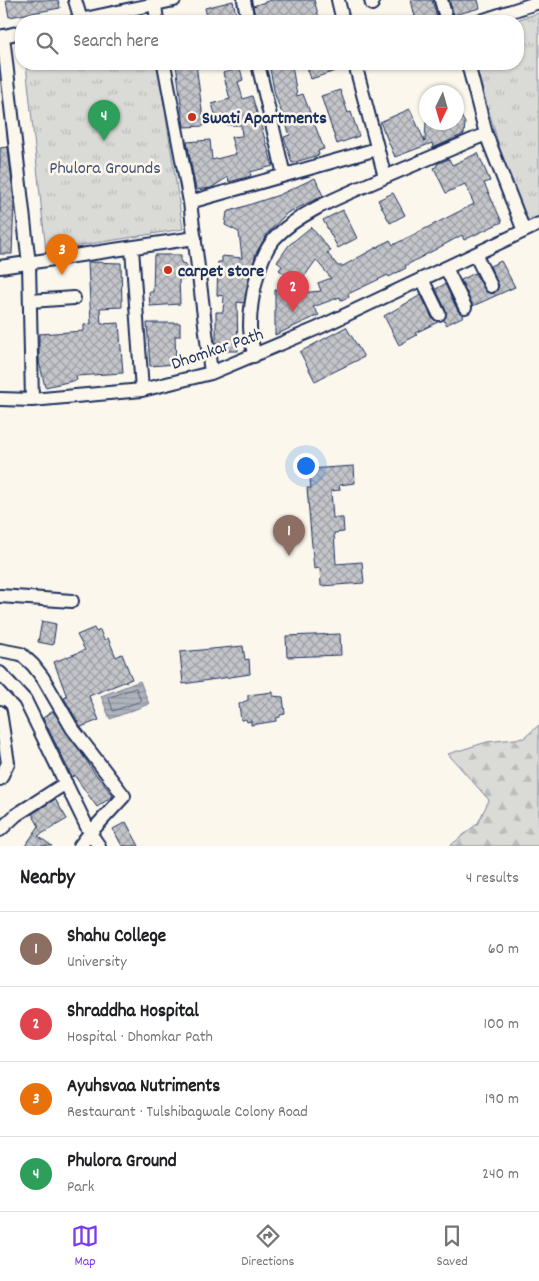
<!DOCTYPE html>
<html lang="en">
<head>
<meta charset="utf-8">
<style>
  body { margin:0; font-family:Dekko,sans-serif; background:#f6f6f6; color:#202124 }
  .compass { position:absolute; left:419px; top:85px; width:45px; height:45px; border-radius:50%; background:#fff; box-shadow:0 1px 4px #0004; rotate:185deg }
  .you { position:absolute; left:305px; top:465px; width:18px; height:18px; margin:-12px; border:4px solid #fff; border-radius:50%; background:#1a73e8; box-shadow:0 0 0 8px #1a73e833 }
  .badge { display:grid; place-items:center; width:32px; height:32px; border-radius:50%; background:#7c3aed; color:#fff; font-size:16px; font-weight:700 }
  .pin { position:absolute; translate:-50% -41px; filter:drop-shadow(0 1px 2px #0008) }
  .pin::after { content:''; position:absolute; top:26px; width:18px; height:15px; background:inherit; clip-path:polygon(0 0,100% 0,50% 100%) }
  .list { margin:0; padding:0; list-style:none }
  h2 { display:flex; justify-content:space-between; align-items:center; height:65px; margin:0; padding:0 20px; font-size:21px }
  h2 small { font-size:16px; font-weight:400; color:#757577 }
  .list li { display:grid; grid-template-columns:32px 1fr auto; gap:15px; align-items:center; box-sizing:border-box; height:75px; padding:0 20px; border-top:1px solid #e0e0e0 }
  .list b { display:block; font-size:19px; white-space:nowrap }
  .list p { margin:0; font-size:16px; white-space:nowrap; color:#757577 }
  .list em { font-size:16px; font-style:normal; color:#757577 }
  .icon { flex:none; width:28px; height:28px; fill:none; stroke:currentColor; stroke-width:2; stroke-linecap:round; stroke-linejoin:round }
  .map { position:relative; flex:none; width:539px; height:846px; overflow:hidden }
  .search { position:absolute; background:#fff; box-shadow:0 1px 4px #0004; left:15px; right:15px; top:15px; height:55px; display:flex; align-items:center; gap:12px; box-sizing:border-box; padding:0 18px; border-radius:20px; color:#757577; font-size:19px }
  .sheet { height:365px; background:#fff }
  nav { display:flex; justify-content:space-around; align-items:center; box-sizing:border-box; height:70px; border-top:1px solid #e0e0e0; background:#fff; font-size:14px; color:#757577 }
  nav a { display:grid; justify-items:center; gap:2px }
  nav .on { color:#7c3aed }
  .map>svg:first-child { display:block }
  .grass { fill:url(#grass-tufts); stroke:#7a849a }
  .forest { fill:url(#forest-firs); stroke:#7a849a }
  .water { fill:url(#water-rules); stroke:#747e96 }
  .lines { fill:none; stroke-linecap:round; stroke-linejoin:round }
  .shore { stroke:#566483; stroke-width:1 }
  .building { fill:url(#building-cross-hatch); stroke:#1b2f5e }
  .street-casing { stroke:#1b2f5e; stroke-width:16 }
  .street { stroke:#fbf7ec; stroke-width:12 }
  .poi-dot { fill:#c8321e; stroke:#fbf7ec; stroke-width:2 }
  .labels { text-anchor:middle; stroke-width:5; stroke-linejoin:round; paint-order:stroke }
  .poi-label { font-size:18px; font-weight:bold; fill:#1b2f5e; stroke:#fbf7ec; text-anchor:start }
  .park-label { font-size:18px; fill:#415176; stroke:#fbf7ec }
  .street-label { font-size:18px; fill:#1b2f5e; stroke:#fbf7ec }
</style>
</head>
<body>
<div class="map">
<svg width="539" height="846" viewBox="0 0 539 846">
  <defs>
    <pattern id="grass-tufts" width="24" height="20" patternUnits="userSpaceOnUse" patternTransform="scale(1.25)"><rect width="24" height="20" fill="#dadad7"/><path d="M3 7l-1-3M5 7V3M7 7l1-3M15 17l-1-3M17 17v-4M19 17l1-3" fill="none" stroke="#babbbb"/></pattern>
    <pattern id="forest-firs" width="22" height="20" patternUnits="userSpaceOnUse" patternTransform="scale(1.25)"><rect width="22" height="20" fill="#dadad7"/><path d="M5 1l3.5 6h-7zM16 11l3.5 6h-7z" fill="#babbbb"/></pattern>
    <pattern id="water-rules" width="6" height="5" patternUnits="userSpaceOnUse" patternTransform="scale(1.25)"><rect width="6" height="5" fill="#afb3bb"/><path d="M0 2.5h6" fill="none" stroke="#8e929b"/></pattern>
    <pattern id="building-cross-hatch" width="8" height="8" patternUnits="userSpaceOnUse" patternTransform="scale(1.25)"><rect width="8" height="8" fill="#c3c5c9"/><path d="M0 0l8 8M0 8l8-8" fill="none" stroke="#9ea0a6"/></pattern>
  </defs>
  <rect width="100%" height="100%" fill="#fbf7ec"/>
  <filter id="ink" filterUnits="userSpaceOnUse"><feTurbulence type="fractalNoise" baseFrequency=".02" numOctaves="2"/><feDisplacementMap in="SourceGraphic" scale="10" xChannelSelector="R" yChannelSelector="G"/><feConvolveMatrix kernelMatrix="1 2 1 2 8 2 1 2 1" color-interpolation-filters="sRGB"/></filter>
  <g filter="url(#ink)">
    <path class="grass" d="M539 13V224L524 231 475 64H518V21H513Z
      M26 64H158L183 229 46 251Z"/>
    <path class="forest" d="M539 725V846H450L478 823 489 800 448 754 487 742 524 738Z"/>
    <path class="water" d="M140 681 149 704 110 719 101 696Z"/>
    <g class="lines">
      <path class="shore" d="M136 688 141 701 113 711 109 698Z"/>
    </g>
    <path class="building" d="M6 0H58L60 8 9 17Z
      M271 0H314L320 21H277L276 17 256 21 253 6Z
      M411 0H432L438 21H416Z
      M449 0H478L480 8 454 15Z
      M233 1 237 18 224 21H208L205 8Z
      M176 64H196L204 126 184 127Z
      M306 64H347V67L311 79Z
      M292 65 297 96 303 94 324 149 318 151 319 155 292 163 284 137 290 135 275 95 270 69Z
      M240 68 243 80 238 82 243 99 252 96 273 166 250 172 251 176 229 182 228 177 211 188 196 190 187 142 210 140 212 160 236 154 231 137 242 136 241 125H227L225 120 218 123 212 104 230 99 223 73Z
      M340 90 348 113 351 112 359 136 337 144 321 96Z
      M456 107 465 123 464 134 433 148 432 143 395 157 380 122 410 109 425 142 426 122H456Z
      M8 147 14 201 12 254H0V148Z
      M478 153 490 181 484 183 502 222 464 240 462 235 405 266 406 268 389 277 388 275 348 294 349 297 341 300 340 297 313 307 319 315 275 335V290L293 291 291 294 321 291 318 283 331 278 316 260 299 284 279 270 282 266 277 262 289 245 311 227 331 251 327 253 338 266H343L390 240 393 245 474 204 465 184 446 193 434 168 437 166V164L449 159 452 165Z
      M315 178 323 196 287 213 268 233 256 253 244 303 237 302 238 351H216V312H223L224 296 217 295 218 262H222V256L242 258 239 232 225 225 227 212 279 195Z
      M393 193 405 215 390 223 378 200Z
      M343 210 357 238 338 248 323 220Z
      M154 255H181V263L186 264V279H179L180 304 150 306 149 292H153Z
      M501 261 515 287 473 306 461 280 475 273 486 292 494 293 499 286 490 266Z
      M88 262 121 263 122 307 100 308 101 324 119 323 123 373 76 376 77 380 45 387 39 361V334L84 331V325L91 324Z
      M445 284 458 311 464 316 446 325 444 320 446 311 436 289Z
      M421 295 432 318 438 322 415 333 417 335 399 345 384 316Z
      M147 323H180V336H175L176 364 150 366Z
      M346 327 364 357 315 381 300 352Z
      M354 466 355 483 339 485 340 490 331 491 333 518H343L344 532 334 533 336 564 362 562 364 583 321 586 320 568 314 569 307 488H311L309 469Z
      M42 621 56 624 53 645 38 642Z
      M94 628 96 632 100 630 104 640 108 638 116 657 122 654 132 679 89 696 99 720 81 727 64 698 67 697 54 662 85 650 77 635Z
      M340 634 341 655 287 657 286 636Z
      M243 646 245 660 249 659 250 674 183 684 180 652Z
      M273 692V696L283 697 285 714 280 715V717L276 718V721L251 725V721L247 722 246 719 241 720 239 704 248 700V695Z
      M53 711 94 772 113 796 97 807 74 775 72 777 43 718Z
      M55 799 67 819 38 836 52 846H25L39 826 32 814Z
      M126 822 139 846H122L113 829Z"/>
    <g class="lines">
      <defs>
        <path id="street" d="M75 0 81 20
          M244 0 248 21
          M338 0 343 21
          M371 0 372 4
          M441 0 447 21
          M155 5 157 21
          M75 21 174 0
          M481 21 539 2
          M3 36 29 264 32 400
          M0 37 21 32
          M164 64 190 202 211 373
          M258 64 284 175
          M468 64 486 134 524 231
          M385 177 486 134
          M190 202 377 149
          M132 248 142 390
          M475 254 491 286
          M0 267 195 238
          M446 268 465 307
          M422 279 439 314
          M30 301 74 298
          M254 356C253 346 250 336 250 326 250 302 258 256 275 238 301 210 350 193 385 177L355 64
          M0 399 32 400 142 390 211 373 318 328 539 224
          M0 596 72 601
          M0 650 21 654 33 665 43 678 72 728 124 796 90 833 25 700 0 673
          M0 712 8 763 0 779
          M0 830 16 815 66 783
          M80 846 90 833 99 846"/>
      </defs>
      <use href="#street" class="street-casing"/>
      <use href="#street" class="street"/>
    </g>
  </g>
  <g class="poi-dot">
    <circle cx="192" cy="117" r="5"/>
    <circle cx="168" cy="270" r="5"/>
  </g>
  <g class="labels">
    <g class="poi-label">
      <text x="202" y="123">Swati Apartments</text>
      <text x="178" y="276">carpet store</text>
    </g>
    <g class="park-label">
      <text x="105" y="173">Phulora Grounds</text>
    </g>
    <g class="street-label">
      <text transform="translate(217 348) rotate(-19)" y="6">Dhomkar Path</text>
    </g>
  </g>
</svg>
<svg class="compass" viewBox="-18 -18 36 36"><path d="M0-13l5 13h-10z" fill="#e53935"/><path d="M0 13l5-13h-10z" fill="#757577"/></svg>
<div class="you"></div>
<div class="pin badge" style="left:289px;top:556px;background:#8d6e63">1</div>
<div class="pin badge" style="left:293px;top:312px;background:#e0444e">2</div>
<div class="pin badge" style="left:62px;top:275px;background:#e8710a">3</div>
<div class="pin badge" style="left:104px;top:141px;background:#2e9e5b">4</div>
<div class="search"><svg class="icon" aria-label="search" viewBox="0 0 24 24"><circle cx="10" cy="10" r="6"/><path d="M15 15l6 6"/></svg>Search here</div>
</div>
<section class="sheet">
<h2>Nearby<small>4 results</small></h2>
<ul class="list">
<li><span class="badge" style="background:#8d6e63">1</span><div><b>Shahu College</b><p>University</p></div><em>60 m</em></li>
<li><span class="badge" style="background:#e0444e">2</span><div><b>Shraddha Hospital</b><p>Hospital · Dhomkar Path</p></div><em>100 m</em></li>
<li><span class="badge" style="background:#e8710a">3</span><div><b>Ayuhsvaa Nutriments</b><p>Restaurant · Tulshibagwale Colony Road</p></div><em>190 m</em></li>
<li><span class="badge" style="background:#2e9e5b">4</span><div><b>Phulora Ground</b><p>Park</p></div><em>240 m</em></li>
</ul>
</section>
<nav>
<a class="on"><svg class="icon" aria-label="map" viewBox="0 0 24 24"><path d="M3 6l6-2 6 2 6-2v14l-6 2-6-2-6 2zM9 4v14M15 6v14"/></svg>Map</a>
<a><svg class="icon" aria-label="directions" viewBox="0 0 24 24"><path d="M12 3l9 9-9 9-9-9zM9 14v-3h6M13 9l2 2-2 2"/></svg>Directions</a>
<a><svg class="icon" aria-label="saved" viewBox="0 0 24 24"><path d="M7 4h10v16l-5-4-5 4z"/></svg>Saved</a>
</nav>
</body>
</html>
